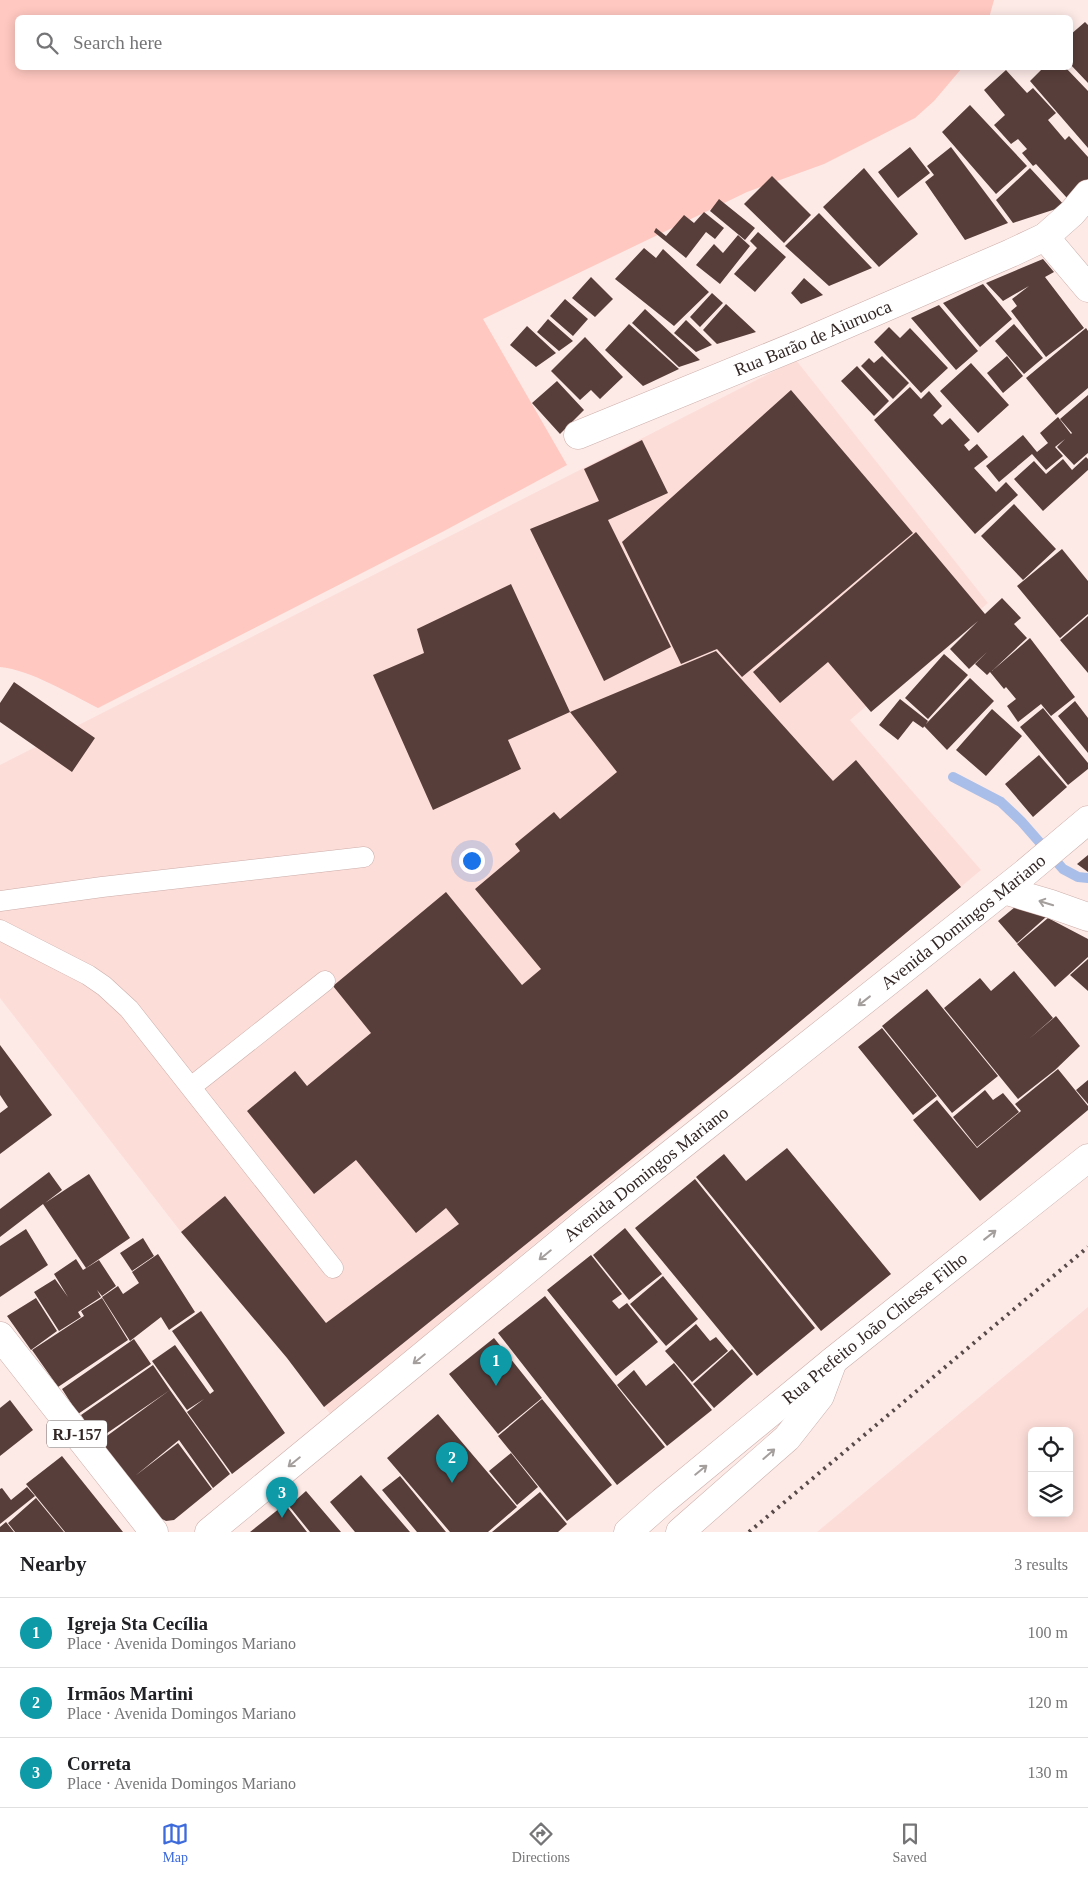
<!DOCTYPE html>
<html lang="en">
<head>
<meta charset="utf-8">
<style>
  body { margin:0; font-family:Georgia,serif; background:#f6f6f6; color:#202124 }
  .controls { position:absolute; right:15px; bottom:15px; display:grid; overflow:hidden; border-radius:8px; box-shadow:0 2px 12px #0003 }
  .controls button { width:45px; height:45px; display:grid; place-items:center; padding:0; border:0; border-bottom:1px solid #e0e0e0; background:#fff; color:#202124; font:25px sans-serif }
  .you { position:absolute; left:471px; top:860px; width:18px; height:18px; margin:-12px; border:4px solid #fff; border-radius:50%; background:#1a73e8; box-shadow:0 0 0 8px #1a73e833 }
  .badge { display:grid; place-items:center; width:32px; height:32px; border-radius:50%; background:#3e6bdc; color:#fff; font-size:16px; font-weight:700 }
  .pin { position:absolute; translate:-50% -41px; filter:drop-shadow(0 1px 2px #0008) }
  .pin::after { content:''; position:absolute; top:26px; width:18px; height:15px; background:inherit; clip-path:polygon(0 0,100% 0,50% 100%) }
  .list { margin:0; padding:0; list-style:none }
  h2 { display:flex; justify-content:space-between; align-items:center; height:65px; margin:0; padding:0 20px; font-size:21px }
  h2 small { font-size:16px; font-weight:400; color:#757577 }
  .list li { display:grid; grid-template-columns:32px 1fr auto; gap:15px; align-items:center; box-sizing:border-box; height:70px; padding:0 20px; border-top:1px solid #e0e0e0 }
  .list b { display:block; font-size:19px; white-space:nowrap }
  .list p { margin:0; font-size:16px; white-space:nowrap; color:#757577 }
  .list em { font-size:16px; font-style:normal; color:#757577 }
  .icon { flex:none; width:28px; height:28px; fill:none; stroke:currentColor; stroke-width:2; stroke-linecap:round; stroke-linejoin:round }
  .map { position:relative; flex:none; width:1088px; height:1532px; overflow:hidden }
  .search { position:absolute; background:#fff; box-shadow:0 2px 12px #0003; left:15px; right:15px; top:15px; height:55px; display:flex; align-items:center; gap:12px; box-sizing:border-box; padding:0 18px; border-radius:8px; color:#757577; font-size:19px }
  .sheet { height:275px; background:#fff }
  nav { display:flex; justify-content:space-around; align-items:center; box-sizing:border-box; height:70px; border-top:1px solid #e0e0e0; background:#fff; font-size:14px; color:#757577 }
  nav a { display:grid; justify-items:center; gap:2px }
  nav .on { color:#3e6bdc }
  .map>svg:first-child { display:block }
  .built { fill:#fdddd8; fill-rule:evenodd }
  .green { fill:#ffc8c0 }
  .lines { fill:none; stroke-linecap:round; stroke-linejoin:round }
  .stream { stroke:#a9bee8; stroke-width:10 }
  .building { fill:#573e3a }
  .lane-casing { stroke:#ccada9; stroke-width:21 }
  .street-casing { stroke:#ccada9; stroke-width:29 }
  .secondary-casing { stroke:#ccada9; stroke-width:29 }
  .primary-casing { stroke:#ccada9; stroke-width:29 }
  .lane { stroke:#fff; stroke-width:20 }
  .street { stroke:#fff; stroke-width:28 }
  .secondary { stroke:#fff; stroke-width:28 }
  .primary { stroke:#fff; stroke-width:28 }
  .rail { stroke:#574a48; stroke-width:4; stroke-dasharray:2.5 5; stroke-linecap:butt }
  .oneway { stroke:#a49e9d }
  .labels { text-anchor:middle; stroke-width:5; stroke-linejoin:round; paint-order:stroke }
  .shield { fill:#fff; stroke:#716867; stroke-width:1 }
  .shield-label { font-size:16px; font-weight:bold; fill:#342826 }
  .street-label { font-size:18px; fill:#342826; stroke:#fff }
</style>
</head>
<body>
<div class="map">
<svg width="1088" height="1532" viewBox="0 0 1088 1532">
  <rect width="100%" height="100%" fill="#fdeae7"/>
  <path class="built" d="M796 360 988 603 850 720 981 870 331 1415 287 1358 181 1232 0 998V765Z
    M1088 1307V1532H817ZM1032 1431H1069V1513H1032Z"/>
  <path class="green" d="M0 0H994L989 18H18V68H962L934 101 915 118 824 164 747 192 483 319 567 465 444 531 98 708C70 694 31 670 0 667Z"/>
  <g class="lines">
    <path class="stream" d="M953 777 1001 802 1021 821 1063 869 1078 877 1088 878"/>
  </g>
  <path class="building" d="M1085 22 1088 25V83L1070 64V35Z
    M1043 68H1066L1088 91V148L1030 81Z
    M1006 70 1027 93 1033 88 1056 113 1048 120 1065 140 1069 136 1088 157V179L1067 198 1036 164 1033 166 1022 153 1027 149 1018 139 1011 144 994 125 1005 115 984 90Z
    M970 105 1027 166 996 194 942 132Z
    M910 147 930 173 898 198 878 172Z
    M951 147 1008 223 965 240 925 182 934 175 927 166Z
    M864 168 918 234 879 267 823 207Z
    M1030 168 1065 206 1013 223 996 200Z
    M772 176 811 215 784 243 744 204Z
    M719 199 755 228 745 240 710 211Z
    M704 212 724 228 715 239 706 232 686 258 654 232 656 228 666 236 684 215 694 223Z
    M819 213 872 268 829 286 785 246Z
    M758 232 786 257 755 292 734 274 757 248 750 241Z
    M738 235 750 246 720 284 696 265 714 244 723 253Z
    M644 248 656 258 663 249 709 292 674 326 615 279Z
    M1043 259 1054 272 1045 277 1084 328 1046 357 1011 311 1017 306 1012 299 1029 286 1003 301 986 283Z
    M591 277 613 299 595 317 572 298Z
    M804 278 823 295 801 304 791 293Z
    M983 284 1012 319 980 347 943 303Z
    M712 293 723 303 700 327 690 317Z
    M565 299 588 319 573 336 550 316Z
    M726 304 756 332 717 344 703 330Z
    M939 305 978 351 956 370 911 318Z
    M645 309 700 360 679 367 632 323Z
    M548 319 573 341 559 351 537 332Z
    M686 320 712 345 696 352 674 333Z
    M629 324 679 369 643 386 605 350Z
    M1014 324 1043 358 1024 374 995 341Z
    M527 326 556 353 536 367 510 345Z
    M889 327 900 338 910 328 948 368 921 393 874 342Z
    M1086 328 1088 331V388L1056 415 1026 378Z
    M585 337 623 377 600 399 591 390 580 400 551 371Z
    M882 356 909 383 893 399 861 366 869 358 874 363Z
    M1007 356 1023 376 1003 393 987 373Z
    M971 363 1009 405 978 433 940 391Z
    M857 366 889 401 874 416 841 381Z
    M557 381 584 410 560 434 532 403Z
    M910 387 921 399 929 391 942 406 933 415 942 425 950 418 970 440 964 445 969 451 977 444 988 457 974 468 996 492 1006 482 1018 495 975 534 874 420Z
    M791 390 913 533 742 677 717 649 681 664 622 542Z
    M1088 395V453L1074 465 1057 447 1065 439 1055 447 1063 456 1046 470 1032 454 999 482 986 466 1023 435 1037 452 1048 443 1040 433 1058 417 1071 434 1072 433 1060 419Z
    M642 440 668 493 608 520 671 647 604 681 530 529 599 501 584 469Z
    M1086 457 1088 459V470L1043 511 1014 479 1034 461 1046 474 1063 459 1072 470Z
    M1014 504 1056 549 1023 580 981 536Z
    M916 532 985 614 1002 598 1021 618 1014 624 1027 638 992 671 1030 638 1075 697 1051 716 1041 704 1018 722 1007 706 1016 699 1006 687 1004 689 990 672 987 675 975 664 987 652 969 669 950 649 978 621 871 712 828 662 780 703 753 672Z
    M1062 549 1088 581V614L1060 638 1017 586Z
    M511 584 570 712 508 740 521 769 433 810 373 675 424 653 417 629Z
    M1088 616V673L1060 640Z
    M716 651 833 781 856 760 961 887 735 1076 324 1407 287 1358 181 1232 225 1196 326 1323 459 1224 446 1208 416 1233 356 1160 314 1194 247 1111 295 1071 307 1086 371 1033 333 986 446 892 522 985 541 969 475 889 520 851 515 844 554 812 560 819 617 772 570 712Z
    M944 654 968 675 928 719 905 698Z
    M970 678 994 701 947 750 924 726Z
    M14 682 95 738 72 772 0 722V703Z
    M900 699 928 721 923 728 913 721 898 740 879 725Z
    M1075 701 1088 718V753L1058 716Z
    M1043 708 1088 763V769L1068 785 1020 727Z
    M992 709 1022 736 986 776 956 750Z
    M1039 755 1067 787 1033 817 1005 784Z
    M1088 855V872L1077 864Z
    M1015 907 1046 917 1017 943 998 921Z
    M1048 918 1088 939V957L1055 987 1017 944Z
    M1088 959V991L1070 975Z
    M1014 971 1053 1018 1029 1039 1056 1016 1080 1046 1055 1070 1018 1099 944 1008 980 978 991 991Z
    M927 989 998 1076 952 1113 882 1026Z
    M882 1028 937 1096 913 1115 858 1047Z
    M0 1045 52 1115 0 1154V1113L8 1107 0 1095Z
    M1058 1069 1088 1106V1110L980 1201 913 1120 937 1100 977 1148 1021 1111 1015 1104Z
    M1088 1080V1104L1076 1090Z
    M985 1090 993 1100 1003 1093 1019 1112 977 1147 953 1117Z
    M787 1148 891 1274 821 1331 696 1177 724 1154 746 1181Z
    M49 1172 62 1190 45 1203 89 1174 130 1238 86 1268 43 1204 0 1237V1209Z
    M695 1179 815 1328 757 1376 635 1228Z
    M625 1228 662 1274 629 1300 593 1255Z
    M26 1229 48 1265 0 1297V1246Z
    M143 1238 154 1256 132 1271 120 1253Z
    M158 1254 195 1312 169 1330 161 1317 130 1341 102 1297 118 1286 123 1294 139 1283 132 1272Z
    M591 1255 622 1294 612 1301 619 1309 627 1303 658 1342 616 1376 547 1290Z
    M76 1259 83 1270 99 1260 116 1286 102 1296 97 1290 101 1297 78 1312 81 1317 59 1331 34 1292 55 1279 68 1297 54 1274Z
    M663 1276 698 1319 666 1346 630 1304Z
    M545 1296 665 1447 617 1485 498 1333Z
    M36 1298 57 1331 31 1350 7 1316Z
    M102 1298 128 1340 58 1387 32 1350 84 1316 81 1311Z
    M201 1311 285 1433 232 1474 187 1412 204 1399 187 1410 152 1361 175 1345 210 1394 214 1391 172 1331Z
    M696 1324 710 1341 716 1337 728 1351 692 1382 665 1351Z
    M494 1338 542 1398 498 1434 449 1374Z
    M134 1339 151 1364 78 1414 62 1389Z
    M732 1349 753 1374 714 1408 693 1384Z
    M674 1363 712 1410 667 1446 617 1385 634 1370 646 1386Z
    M153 1365 170 1390 97 1440 81 1415Z
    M170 1390 230 1474 213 1488 179 1440 135 1476 178 1443 212 1489 174 1520 166 1521 158 1517 100 1441 152 1403 159 1413 152 1403Z
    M542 1399 612 1485 567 1521 498 1436Z
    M10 1400 33 1430 0 1456V1408Z
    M438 1414 517 1507 488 1532H450L387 1458Z
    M511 1453 538 1487 517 1505 489 1471Z
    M62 1456 123 1532H65L26 1484Z
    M361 1475 410 1532H355L330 1502Z
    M400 1476 446 1532H417L382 1490Z
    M27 1487 35 1496 0 1524V1489L2 1488 11 1500Z
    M306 1491 341 1532H310L289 1506Z
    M540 1492 567 1524 558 1532H492Z
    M36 1498 64 1532H15L8 1523Z
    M285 1504 307 1532H250Z
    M6 1522 14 1532H0V1527Z"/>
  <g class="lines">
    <defs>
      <path id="lane" d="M0 901 102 887 364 857
        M0 930 88 975 104 986 129 1009 333 1268
        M191 1087 325 981"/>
      <g id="street">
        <path d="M1045 237 1088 288"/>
        <path id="s1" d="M578 435 803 343 1011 253 1045 237 1072 213 1088 194"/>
      </g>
      <g id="secondary">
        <path d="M1004 890 1051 904 1088 917"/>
        <path id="s2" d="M209 1532 590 1218 1025 873 1088 820"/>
        <path id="s3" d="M628 1532 663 1501 834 1360 1088 1158"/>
        <path d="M680 1532 787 1438 820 1396 833 1361"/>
      </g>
      <path id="primary" d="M0 1336 154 1532"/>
    </defs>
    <use href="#lane" class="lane-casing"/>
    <use href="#street" class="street-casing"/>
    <use href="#secondary" class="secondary-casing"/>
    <use href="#primary" class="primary-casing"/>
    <use href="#lane" class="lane"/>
    <use href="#street" class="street"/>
    <use href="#secondary" class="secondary"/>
    <use href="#primary" class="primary"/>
    <path class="rail" d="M749 1532 1088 1247"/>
  </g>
  <defs><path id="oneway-shaft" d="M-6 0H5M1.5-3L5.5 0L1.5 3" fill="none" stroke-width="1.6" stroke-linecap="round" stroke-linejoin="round" transform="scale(1.25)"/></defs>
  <g class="oneway">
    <use href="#oneway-shaft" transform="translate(1046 903) rotate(-163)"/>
    <use href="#oneway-shaft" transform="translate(864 1001) rotate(142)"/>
    <use href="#oneway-shaft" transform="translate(990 1235) rotate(-38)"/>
    <use href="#oneway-shaft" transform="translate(545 1255) rotate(141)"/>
    <use href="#oneway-shaft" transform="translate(419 1359) rotate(141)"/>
    <use href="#oneway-shaft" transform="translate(769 1454) rotate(-41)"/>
    <use href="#oneway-shaft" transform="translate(294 1462) rotate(141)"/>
    <use href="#oneway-shaft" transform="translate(701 1470) rotate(-39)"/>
  </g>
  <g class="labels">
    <rect class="shield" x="47" y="1420.5" width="60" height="27" rx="4"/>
    <g class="shield-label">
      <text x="77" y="1440">RJ-157</text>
    </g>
    <g class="street-label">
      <text dy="6" stroke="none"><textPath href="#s1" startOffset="254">Rua Barão de Aiuruoca</textPath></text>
      <text dy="6" stroke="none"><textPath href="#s2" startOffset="970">Avenida Domingos Mariano</textPath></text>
      <text dy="6" stroke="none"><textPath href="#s2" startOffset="565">Avenida Domingos Mariano</textPath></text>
      <text dy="6" stroke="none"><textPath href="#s3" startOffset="320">Rua Prefeito João Chiesse Filho</textPath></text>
    </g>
  </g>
</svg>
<div class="controls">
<button><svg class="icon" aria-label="locate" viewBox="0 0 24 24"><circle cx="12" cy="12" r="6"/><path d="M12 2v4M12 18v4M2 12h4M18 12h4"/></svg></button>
<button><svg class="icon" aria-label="layers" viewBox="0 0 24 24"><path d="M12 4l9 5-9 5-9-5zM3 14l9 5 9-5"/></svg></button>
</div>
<div class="you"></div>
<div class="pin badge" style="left:496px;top:1386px;background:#0f9aa8">1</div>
<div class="pin badge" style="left:452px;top:1483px;background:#0f9aa8">2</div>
<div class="pin badge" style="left:282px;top:1518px;background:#0f9aa8">3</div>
<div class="search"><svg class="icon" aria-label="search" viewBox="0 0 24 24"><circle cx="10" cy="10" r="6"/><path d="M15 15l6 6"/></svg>Search here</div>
</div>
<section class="sheet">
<h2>Nearby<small>3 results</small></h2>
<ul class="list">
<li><span class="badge" style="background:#0f9aa8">1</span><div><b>Igreja Sta Cecília</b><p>Place · Avenida Domingos Mariano</p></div><em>100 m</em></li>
<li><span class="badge" style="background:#0f9aa8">2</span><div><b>Irmãos Martini</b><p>Place · Avenida Domingos Mariano</p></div><em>120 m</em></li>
<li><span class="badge" style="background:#0f9aa8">3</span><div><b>Correta</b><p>Place · Avenida Domingos Mariano</p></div><em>130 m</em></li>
</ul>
</section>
<nav>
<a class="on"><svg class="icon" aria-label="map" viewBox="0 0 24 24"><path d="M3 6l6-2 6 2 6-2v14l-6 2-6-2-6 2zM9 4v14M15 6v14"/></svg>Map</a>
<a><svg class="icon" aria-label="directions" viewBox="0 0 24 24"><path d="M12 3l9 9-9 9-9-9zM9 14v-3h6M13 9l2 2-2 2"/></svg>Directions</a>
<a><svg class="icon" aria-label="saved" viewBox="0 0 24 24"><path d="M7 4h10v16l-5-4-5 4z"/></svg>Saved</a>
</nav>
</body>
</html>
